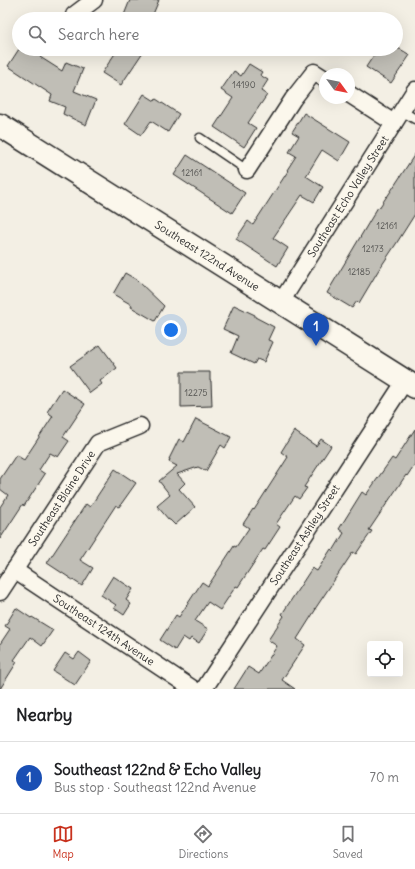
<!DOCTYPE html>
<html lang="en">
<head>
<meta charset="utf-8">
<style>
  body { margin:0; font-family:Delius,sans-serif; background:#f6f6f6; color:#202124 }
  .controls { position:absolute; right:12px; bottom:12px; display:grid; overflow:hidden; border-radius:4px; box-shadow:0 4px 16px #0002 }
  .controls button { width:36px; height:36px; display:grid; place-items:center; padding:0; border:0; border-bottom:1px solid #e0e0e0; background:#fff; color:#202124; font:20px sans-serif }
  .compass { position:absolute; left:319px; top:68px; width:36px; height:36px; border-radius:50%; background:#fff; box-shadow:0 4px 16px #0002; rotate:123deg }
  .you { position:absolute; left:171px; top:330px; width:14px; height:14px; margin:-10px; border:3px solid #fff; border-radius:50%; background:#1a73e8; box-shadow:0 0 0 6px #1a73e833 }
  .badge { display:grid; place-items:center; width:26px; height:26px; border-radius:50%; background:#c8321e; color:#fff; font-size:13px; font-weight:700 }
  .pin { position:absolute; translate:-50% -33px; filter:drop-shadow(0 1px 2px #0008) }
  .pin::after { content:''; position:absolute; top:21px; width:14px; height:12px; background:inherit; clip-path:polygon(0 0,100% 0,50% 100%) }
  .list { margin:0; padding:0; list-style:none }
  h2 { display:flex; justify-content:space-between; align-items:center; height:52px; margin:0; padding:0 16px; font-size:17px }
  h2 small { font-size:13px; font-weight:400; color:#757577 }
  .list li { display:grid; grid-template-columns:26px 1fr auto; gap:12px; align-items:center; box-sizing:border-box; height:72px; padding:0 16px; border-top:1px solid #e0e0e0 }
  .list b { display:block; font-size:15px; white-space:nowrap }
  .list p { margin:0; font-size:13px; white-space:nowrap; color:#757577 }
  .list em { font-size:13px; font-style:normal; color:#757577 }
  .icon { flex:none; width:22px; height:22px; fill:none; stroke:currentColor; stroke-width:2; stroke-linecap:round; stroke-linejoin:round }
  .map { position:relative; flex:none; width:415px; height:689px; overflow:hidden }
  .search { position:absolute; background:#fff; box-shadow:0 4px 16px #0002; left:12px; right:12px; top:12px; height:44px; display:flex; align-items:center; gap:10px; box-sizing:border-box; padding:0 14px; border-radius:22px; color:#757577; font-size:15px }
  .sheet { height:124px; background:#fff }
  nav { display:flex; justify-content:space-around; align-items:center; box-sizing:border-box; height:56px; border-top:1px solid #e0e0e0; background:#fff; font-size:11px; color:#757577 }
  nav a { display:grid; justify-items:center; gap:2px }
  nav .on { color:#c8321e }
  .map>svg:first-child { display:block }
  .building { fill:#c0beb6; stroke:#2b2b2b }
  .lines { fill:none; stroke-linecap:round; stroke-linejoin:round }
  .service-casing { stroke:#2b2b2b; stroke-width:11 }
  .minor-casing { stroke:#2b2b2b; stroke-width:19 }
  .secondary-casing { stroke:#2b2b2b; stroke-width:25 }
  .service { stroke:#fbf7ec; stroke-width:8 }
  .minor { stroke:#fbf7ec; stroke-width:16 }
  .secondary { stroke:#fbf7ec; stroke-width:22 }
  .labels { text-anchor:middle; stroke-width:3; stroke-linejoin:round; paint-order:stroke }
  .number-label { font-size:9px; fill:#50504e }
  .street-label { font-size:11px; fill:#2b2b2b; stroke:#fbf7ec }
</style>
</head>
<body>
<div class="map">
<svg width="415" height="689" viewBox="0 0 415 689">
  <rect width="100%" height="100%" fill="#f3efe4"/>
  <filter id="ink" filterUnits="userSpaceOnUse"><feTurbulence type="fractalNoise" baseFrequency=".025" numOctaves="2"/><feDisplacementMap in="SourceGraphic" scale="8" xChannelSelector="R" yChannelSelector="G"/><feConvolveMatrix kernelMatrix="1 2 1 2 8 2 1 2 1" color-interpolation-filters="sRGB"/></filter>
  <g filter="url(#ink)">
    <path class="building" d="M130 0H159L151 19H133L124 15Z
      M19 49H45L40 57 62 71 66 62 83 69 74 91 96 100 86 125 63 114 65 107 50 101 52 95 8 66Z
      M118 49H145L121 85 102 73Z
      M378 49H400L410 55 391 83 366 67Z
      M249 64 262 72 260 75 268 80 261 91 267 95 248 123 256 128 244 147 214 127 233 98 221 90 234 71 241 76Z
      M144 94 155 101 156 99 179 114 168 132 151 121 141 135 125 124Z
      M304 113 350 142 339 161 322 150 306 176 323 187 314 202 302 195 273 238 288 248 277 266 236 239 248 221 253 225 288 171 287 170 296 156 289 152 299 136 292 132Z
      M415 154V214L396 244 378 271 359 303 357 301 352 308 327 293 378 207 379 208 387 196V197Z
      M187 155 245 193 232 213 174 175Z
      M125 273 137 280 164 306 155 321 131 307 132 305 113 294Z
      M234 305 255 315V317L274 327 268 340 273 342 264 362 257 359 254 364 231 353 238 336 223 329Z
      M100 345 117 368 100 381 102 384 90 393 70 366Z
      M181 372H210V381H211L212 406 181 407Z
      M62 389 85 404 63 437 69 441 58 457 50 453 39 470 45 474 24 506 23 504 0 539V507L8 495 0 489V479L16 455 24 460 53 416 47 412Z
      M196 419 231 437 225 448 221 445 206 471 198 467 177 474 185 483 179 489 195 507 175 525 170 520H169L157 506 170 495 159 481 177 466 169 462 170 459H169L179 439 184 442Z
      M415 429V464L407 476 406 475 369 530 372 531 362 545 356 554 353 552 315 609H316L297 639 305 645 282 680 295 689H234L248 667 259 674 277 646 268 640 284 616 282 614 312 568 317 571 331 549 333 551 344 533 339 529 362 492 366 495 392 458 395 460Z
      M294 431 316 446 321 439 331 446 304 487 307 488 299 499 295 496 276 524 280 527 265 550 263 549 238 587 236 586 220 610 208 602 195 621 208 629 199 643 191 638 189 641 183 637 175 650 160 640 176 615 179 617 202 582 208 586 234 546 236 547 249 528 243 524 253 509 254 510 288 457 281 452Z
      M115 469 136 483 119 507 116 505 80 560 93 568 82 586 47 563 86 504 90 507Z
      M113 576 133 589 126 600 131 604 124 615 114 608 116 605 101 595Z
      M16 608 31 618 32 617 53 630 42 646 30 637 14 660 17 662 0 689V644L10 629 5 626Z
      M79 652 91 661 75 685 53 671 65 653 74 659Z"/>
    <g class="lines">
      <defs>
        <path id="service" d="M402 111 415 119
          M200 138 247 170"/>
        <g id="minor">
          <path d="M74 15 94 0"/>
          <path d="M349 94 394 123"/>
          <path d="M247 170 293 99 314 72 325 79"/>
          <path id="s1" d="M281 302 415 90"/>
          <path id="s2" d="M14 570 193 689"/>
          <path id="s3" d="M0 592 98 443 140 426"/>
          <path id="s4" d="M204 689 405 381"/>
        </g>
        <g id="secondary">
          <path id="s5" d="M0 125 415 387"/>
        </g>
      </defs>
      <use href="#service" class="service-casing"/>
      <use href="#minor" class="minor-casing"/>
      <use href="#secondary" class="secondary-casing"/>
      <use href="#service" class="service"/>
      <use href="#minor" class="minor"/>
      <use href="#secondary" class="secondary"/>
    </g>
  </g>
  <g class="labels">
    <g class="number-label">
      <text x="244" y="88">14190</text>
      <text x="192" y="176">12161</text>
      <text x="387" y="229">12161</text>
      <text x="373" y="252">12173</text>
      <text x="359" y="275">12185</text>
      <text x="196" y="396">12275</text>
    </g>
    <g class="street-label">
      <text dy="4" stroke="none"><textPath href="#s1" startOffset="125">Southeast Echo Valley Street</textPath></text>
      <text dy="4" stroke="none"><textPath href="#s5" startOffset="245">Southeast 122nd Avenue</textPath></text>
      <text dy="4" stroke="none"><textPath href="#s3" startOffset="112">Southeast Blaine Drive</textPath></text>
      <text dy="4" stroke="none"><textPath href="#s4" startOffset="184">Southeast Ashley Street</textPath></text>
      <text dy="4" stroke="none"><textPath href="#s2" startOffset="108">Southeast 124th Avenue</textPath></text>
    </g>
  </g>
</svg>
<div class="controls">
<button><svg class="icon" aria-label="locate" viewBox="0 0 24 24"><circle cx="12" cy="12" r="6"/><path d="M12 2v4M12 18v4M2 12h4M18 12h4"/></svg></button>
</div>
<svg class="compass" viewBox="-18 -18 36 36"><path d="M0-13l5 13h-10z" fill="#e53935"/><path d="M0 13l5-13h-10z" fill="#757577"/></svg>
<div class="you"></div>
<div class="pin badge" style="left:316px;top:346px;background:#1a4fb4">1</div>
<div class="search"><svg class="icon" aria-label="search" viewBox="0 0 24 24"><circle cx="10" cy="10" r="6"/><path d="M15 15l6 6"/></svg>Search here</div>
</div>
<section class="sheet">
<h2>Nearby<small></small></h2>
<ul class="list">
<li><span class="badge" style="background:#1a4fb4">1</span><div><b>Southeast 122nd &amp; Echo Valley</b><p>Bus stop · Southeast 122nd Avenue</p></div><em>70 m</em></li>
</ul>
</section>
<nav>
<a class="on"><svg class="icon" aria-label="map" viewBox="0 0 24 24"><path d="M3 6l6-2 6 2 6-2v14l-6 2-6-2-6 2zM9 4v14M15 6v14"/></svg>Map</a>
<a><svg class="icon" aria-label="directions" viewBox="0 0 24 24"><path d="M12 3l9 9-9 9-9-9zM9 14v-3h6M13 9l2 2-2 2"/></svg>Directions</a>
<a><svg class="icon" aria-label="saved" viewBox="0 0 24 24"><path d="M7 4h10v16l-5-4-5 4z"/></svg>Saved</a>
</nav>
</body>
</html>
